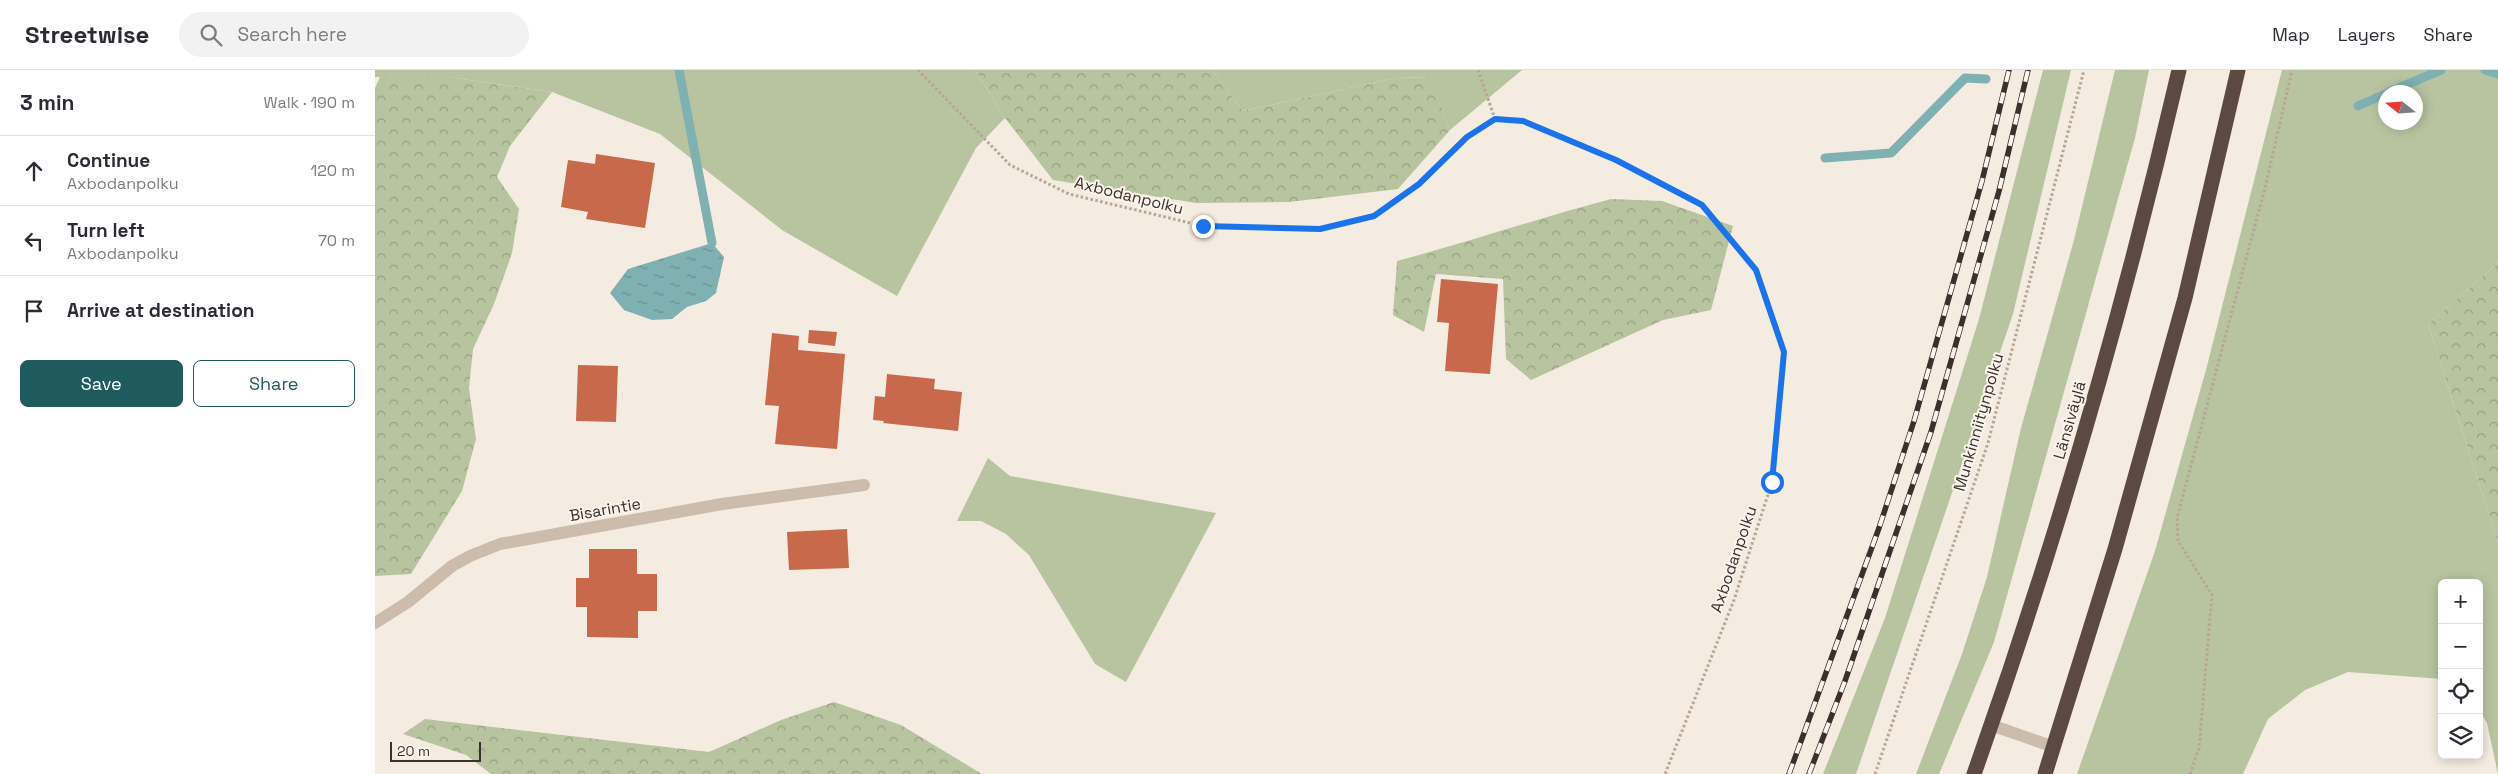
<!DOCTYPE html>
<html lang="en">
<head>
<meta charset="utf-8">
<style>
  body { margin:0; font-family:"Space Grotesk",sans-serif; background:#f2f2f3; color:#2b2b33 }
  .controls { position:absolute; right:15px; bottom:15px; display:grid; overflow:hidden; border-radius:8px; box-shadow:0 2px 12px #0003 }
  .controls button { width:45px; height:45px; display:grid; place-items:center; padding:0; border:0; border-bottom:1px solid #e1e1e2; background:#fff; color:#2b2b33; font:25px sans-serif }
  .compass { position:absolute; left:2003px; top:15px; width:45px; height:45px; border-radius:50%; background:#fff; box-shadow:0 2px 12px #0003; rotate:287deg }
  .scale { position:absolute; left:15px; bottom:12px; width:91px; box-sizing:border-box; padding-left:5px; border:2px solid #3b302b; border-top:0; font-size:14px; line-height:18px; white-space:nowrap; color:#3b302b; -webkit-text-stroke:4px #fbf5ee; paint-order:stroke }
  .stop { position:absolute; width:15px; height:15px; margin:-11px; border:4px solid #1a73e8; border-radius:50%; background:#fff }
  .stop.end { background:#1a73e8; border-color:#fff; box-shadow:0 1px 5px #0008 }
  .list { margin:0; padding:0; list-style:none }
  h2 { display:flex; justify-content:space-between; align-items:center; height:65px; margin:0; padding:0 20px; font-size:21px }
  h2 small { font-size:16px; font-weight:400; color:#7c7c81 }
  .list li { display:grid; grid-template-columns:32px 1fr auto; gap:15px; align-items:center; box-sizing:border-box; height:70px; padding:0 20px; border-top:1px solid #e1e1e2 }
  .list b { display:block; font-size:19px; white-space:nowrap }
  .list p { margin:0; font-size:16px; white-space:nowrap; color:#7c7c81 }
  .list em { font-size:16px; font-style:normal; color:#7c7c81 }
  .actions { display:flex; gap:10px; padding:15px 20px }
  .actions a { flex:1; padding:11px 0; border:1px solid #1f5a5e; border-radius:8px; text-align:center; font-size:18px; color:#1f5a5e }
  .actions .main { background:#1f5a5e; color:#fff }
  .icon { flex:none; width:28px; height:28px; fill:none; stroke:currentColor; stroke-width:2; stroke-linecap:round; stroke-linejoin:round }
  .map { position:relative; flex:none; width:2123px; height:704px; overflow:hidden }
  header { display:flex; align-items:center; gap:30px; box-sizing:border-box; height:70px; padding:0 25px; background:#fff; border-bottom:1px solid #e1e1e2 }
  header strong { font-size:24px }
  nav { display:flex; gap:28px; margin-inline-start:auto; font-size:18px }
  .search { width:350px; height:45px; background:#f2f2f3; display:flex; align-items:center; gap:12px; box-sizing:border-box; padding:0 18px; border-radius:28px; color:#7c7c81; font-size:19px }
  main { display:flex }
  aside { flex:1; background:#fff }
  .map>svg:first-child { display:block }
  .grass { fill:#b8c4a0; fill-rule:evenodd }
  .forest { fill:url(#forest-crowns) }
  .water { fill:url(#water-ripples) }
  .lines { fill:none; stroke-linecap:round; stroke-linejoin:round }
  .stream { stroke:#7fb0b2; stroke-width:9 }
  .building { fill:#c8694b }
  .path { stroke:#b9a596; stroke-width:3; stroke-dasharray:2.5 2.5; stroke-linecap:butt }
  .lane { stroke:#cdbbac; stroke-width:12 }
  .street { stroke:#cdbbac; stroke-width:12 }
  .highway { stroke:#5c4a42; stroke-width:15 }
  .rail-casing { stroke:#3b302b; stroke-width:5.5 }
  .rail { stroke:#fbf5ee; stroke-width:4; stroke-dasharray:11; stroke-linecap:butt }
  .route { stroke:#1a73e8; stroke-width:6 }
  .labels { text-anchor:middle; stroke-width:4; stroke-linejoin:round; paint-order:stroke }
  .street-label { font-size:16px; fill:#3b302b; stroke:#fbf5ee }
</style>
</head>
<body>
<header>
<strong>Streetwise</strong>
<div class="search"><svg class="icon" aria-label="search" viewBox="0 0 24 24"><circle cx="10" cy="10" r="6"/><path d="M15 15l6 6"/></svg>Search here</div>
<nav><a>Map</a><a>Layers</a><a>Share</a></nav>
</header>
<main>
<aside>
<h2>3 min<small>Walk · 190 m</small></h2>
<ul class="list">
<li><svg class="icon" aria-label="ahead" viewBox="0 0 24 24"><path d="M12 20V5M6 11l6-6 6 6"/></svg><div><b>Continue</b><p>Axbodanpolku</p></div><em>120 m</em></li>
<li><svg class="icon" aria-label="left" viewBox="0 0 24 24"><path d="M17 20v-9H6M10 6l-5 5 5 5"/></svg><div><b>Turn left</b><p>Axbodanpolku</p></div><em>70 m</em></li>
<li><svg class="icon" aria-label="arrive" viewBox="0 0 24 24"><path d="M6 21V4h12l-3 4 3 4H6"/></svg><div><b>Arrive at destination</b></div></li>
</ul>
<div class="actions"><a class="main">Save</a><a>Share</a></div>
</aside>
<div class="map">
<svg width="2123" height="704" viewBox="0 0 2123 704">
  <defs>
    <pattern id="forest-crowns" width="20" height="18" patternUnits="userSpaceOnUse" patternTransform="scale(1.25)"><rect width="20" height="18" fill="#b8c4a0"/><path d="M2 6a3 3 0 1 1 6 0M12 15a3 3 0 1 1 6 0" fill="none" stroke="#97a083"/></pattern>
    <pattern id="water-ripples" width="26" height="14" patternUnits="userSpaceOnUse" patternTransform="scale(1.25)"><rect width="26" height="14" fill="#7fb0b2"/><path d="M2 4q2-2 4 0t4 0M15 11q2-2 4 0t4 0" fill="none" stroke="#699091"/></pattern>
  </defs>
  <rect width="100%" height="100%" fill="#f4ebe1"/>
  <path class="grass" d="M0 0H600L630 48 601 78 522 226 407 160 285 64 177 22 74 7H0Z
    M837 0H1147L1075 60 1054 7 1020 8 868 41Z
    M1668 0H1696L1638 244 1481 704H1448L1510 548 1604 249Z
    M1740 0H1774L1760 68 1619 572 1564 704H1541L1587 584 1612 507 1646 358 1699 170Z
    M1907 0H2123V193L2053 254 2123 473V704L2112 653 2104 639V513H2067V609L1973 602 1930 620 1893 649 1868 704H1702L1780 481 1832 296ZM2010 22H2040V52H2010Z
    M613 388 635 406 841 443 751 612 720 594 654 485 631 464 606 451H582Z"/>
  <path class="forest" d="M600 0H837L868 41 1020 8 1055 7 1075 60 1023 119 914 132 821 133 678 110 630 48Z
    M5 7H74L177 22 135 76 122 107 144 139 137 183 119 234 98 279 94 318 101 369 87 421 36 504 0 506V18Z
    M1236 129 1287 131 1358 156 1336 240 1288 250 1156 310 1131 289 1128 209 1061 204 1049 262 1018 245 1022 191C1094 172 1164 148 1236 129Z
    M2123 193V473L2053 254Z
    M459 632 526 655 607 704H116L91 685 28 664 50 649 334 682 406 650Z"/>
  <path class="water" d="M337 173 349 187 341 223 331 231 312 237 297 249 277 250 249 240 235 223 253 199Z"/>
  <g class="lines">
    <path class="stream" d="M304 0 337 173
      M2110 0 2123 4
      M2014 22 2066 0
      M1983 36 2010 24
      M1450 88 1516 83 1590 8 1611 9"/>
  </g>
  <path class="building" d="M221 84 280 93 270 158 211 149 213 142 186 137 193 90 220 94Z
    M1066 209 1123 214 1115 304 1070 301 1074 253 1062 252Z
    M434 260 462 262 460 276 433 273Z
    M397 263 424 266 423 280 470 284 462 379 400 374 404 336 390 335Z
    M203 295 243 296 241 352 201 351Z
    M512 304 560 309 559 319 587 322 583 361 508 353 509 351 498 350 500 326 510 327Z
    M472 459 474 498 414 500 412 462Z
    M214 479H262V504H282V541H263V568L212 567V537H201V508H214Z"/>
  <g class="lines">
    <path class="path" d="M543 0 635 95 694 124 828 156 945 159 999 146 1044 114 1092 67 1120 49 1148 51 1241 90 1327 135 1381 200 1409 282 1397 412 1359 530 1290 704
      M1103 0 1120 49
      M1500 704 1613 373 1709 0
      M1815 704 1824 678 1837 525 1803 471 1802 448 1891 114 1917 0"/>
    <path class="lane" d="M1616 655 1679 677"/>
    <path class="street" d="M0 553 33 532 77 496 95 486 125 474 347 434 489 415"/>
    <path class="highway" d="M1599 704C1681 473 1749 238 1804 0
      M1670 704 1740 479 1810 228 1863 0"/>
    <defs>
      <path id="rail" d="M1414 704 1504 458 1539 351 1607 111 1634 0
        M1434 704 1470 611 1556 362 1624 121 1653 0"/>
    </defs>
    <use href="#rail" class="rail-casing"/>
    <use href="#rail" class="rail"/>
  </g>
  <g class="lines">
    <path class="route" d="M828 156 945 159 999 146 1044 114 1092 67 1120 49 1148 51 1241 90 1327 135 1381 200 1409 282 1397 412"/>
  </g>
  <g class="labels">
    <g class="street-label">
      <text transform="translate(754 125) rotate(14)" y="6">Axbodanpolku</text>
      <text transform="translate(1694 350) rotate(-74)" y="6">Länsiväylä</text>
      <text transform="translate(1603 352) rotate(-74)" y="6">Munkinniitynpolku</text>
      <text transform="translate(230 439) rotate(-10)" y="6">Bisarintie</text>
      <text transform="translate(1358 489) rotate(-71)" y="6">Axbodanpolku</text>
    </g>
  </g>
</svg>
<div class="controls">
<button>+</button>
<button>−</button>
<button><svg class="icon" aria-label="locate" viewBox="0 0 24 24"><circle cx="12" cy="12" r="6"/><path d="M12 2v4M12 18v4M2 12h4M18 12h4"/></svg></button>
<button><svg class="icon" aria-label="layers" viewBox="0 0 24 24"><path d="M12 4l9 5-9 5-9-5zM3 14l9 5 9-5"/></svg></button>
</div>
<svg class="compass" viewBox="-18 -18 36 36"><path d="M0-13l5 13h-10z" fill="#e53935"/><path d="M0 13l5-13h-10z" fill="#7c7c81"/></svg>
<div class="scale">20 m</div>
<div class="stop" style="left:1397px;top:412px"></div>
<div class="stop end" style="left:828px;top:156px"></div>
</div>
</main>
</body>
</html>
